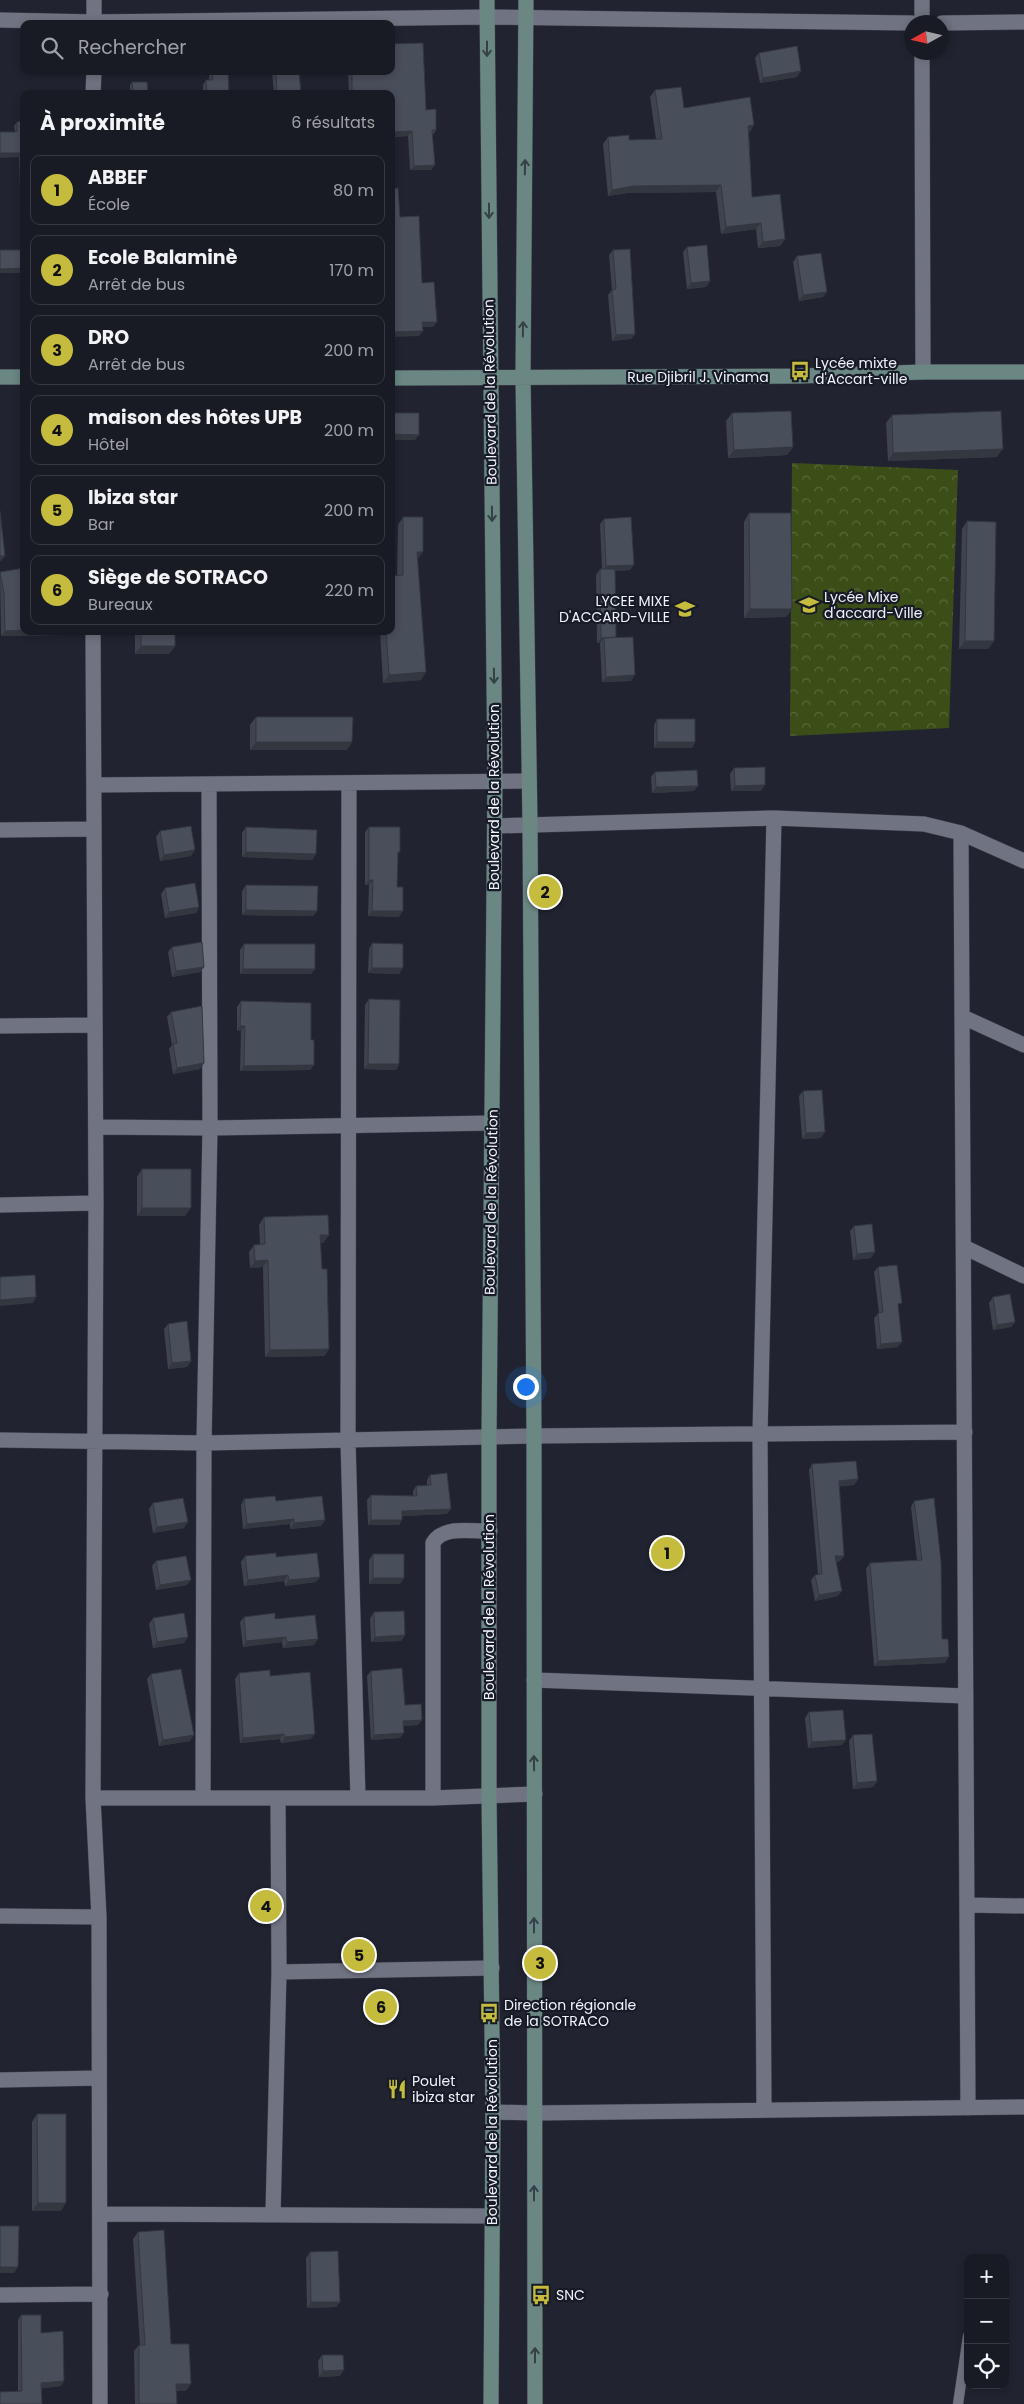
<!DOCTYPE html>
<html lang="fr">
<head>
<meta charset="utf-8">
<style>
  body { margin:0; font-family:Poppins,sans-serif; background:#22242c; color:#f1f3f6 }
  .controls { position:absolute; right:15px; bottom:15px; display:grid; overflow:hidden; border-radius:10px; box-shadow:0 2px 8px #0003 }
  .controls button { width:45px; height:45px; display:grid; place-items:center; padding:0; border:0; border-bottom:1px solid #373941; background:#191b24; color:#f1f3f6; font:25px sans-serif }
  .compass { position:absolute; left:904px; top:15px; width:45px; height:45px; border-radius:50%; background:#191b24; box-shadow:0 2px 8px #0003; rotate:262deg }
  .you { position:absolute; left:525px; top:1386px; width:18px; height:18px; margin:-12px; border:4px solid #fff; border-radius:50%; background:#1a73e8; box-shadow:0 0 0 8px #1a73e833 }
  .badge { display:grid; place-items:center; width:32px; height:32px; border-radius:50%; background:#c5bc3d; color:#111; font-size:16px; font-weight:700 }
  .pin { position:absolute; translate:-50% -50%; border:2px solid #fff; box-shadow:0 1px 5px #0006 }
  .list { margin:0; padding:0; list-style:none }
  h2 { display:flex; justify-content:space-between; align-items:center; height:65px; margin:0; padding:0 20px; font-size:21px }
  h2 small { font-size:16px; font-weight:400; color:#9fa1a6 }
  .list li { display:grid; grid-template-columns:32px 1fr auto; gap:15px; align-items:center; box-sizing:border-box; height:70px; margin:0 10px 10px; padding:0 10px; border:1px solid #373941; border-radius:10px }
  .list b { display:block; font-size:19px; white-space:nowrap }
  .list p { margin:0; font-size:16px; white-space:nowrap; color:#9fa1a6 }
  .list em { font-size:16px; font-style:normal; color:#9fa1a6 }
  .icon { flex:none; width:28px; height:28px; fill:none; stroke:currentColor; stroke-width:2; stroke-linecap:round; stroke-linejoin:round }
  .map { position:relative; flex:none; width:1024px; height:2404px; overflow:hidden }
  .search { position:absolute; background:#191b24; box-shadow:0 2px 8px #0003; left:20px; top:20px; width:375px; height:55px; display:flex; align-items:center; gap:12px; box-sizing:border-box; padding:0 18px; border-radius:10px; color:#9fa1a6; font-size:19px }
  .panel { position:absolute; background:#191b24; box-shadow:0 2px 8px #0003; left:20px; top:90px; width:375px; height:545px; border-radius:10px }
  .map>svg:first-child { display:block }
  .park { fill:url(#park-crowns) }
  .lines { fill:none; stroke-linecap:round; stroke-linejoin:round }
  .lane-casing { stroke:#3d404a; stroke-width:11 }
  .street-casing { stroke:#3d404a; stroke-width:16 }
  .secondary-casing { stroke:#3d404a; stroke-width:16 }
  .lane { stroke:#707482; stroke-width:10 }
  .street { stroke:#707482; stroke-width:15 }
  .secondary { stroke:#6a8783; stroke-width:15 }
  .wall { fill:#3f434e }
  .shaded-wall { fill:#333740 }
  .building { fill:#494e5b; stroke:#333740 }
  .oneway { stroke:#344147 }
  .labels { text-anchor:middle; stroke-width:4.5; stroke-linejoin:round; paint-order:stroke }
  .poi-label { font-size:14px; fill:#f0f3fb; stroke:#171b26; text-anchor:start }
  .street-label { font-size:14px; fill:#f0f3fb; stroke:#171b26 }
</style>
</head>
<body>
<div class="map">
<svg width="1024" height="2404" viewBox="0 0 1024 2404">
  <defs>
    <pattern id="park-crowns" width="20" height="18" patternUnits="userSpaceOnUse" patternTransform="scale(1.25)"><rect width="20" height="18" fill="#3c4e18"/><path d="M2 6a3 3 0 1 1 6 0M12 15a3 3 0 1 1 6 0" fill="none" stroke="#58683a"/></pattern>
  </defs>
  <rect width="100%" height="100%" fill="#212430"/>
  <path class="park" d="M792 463 958 470 949 728 790 736Z"/>
  <g class="lines">
    <defs>
      <path id="lane" d="M958 2404 968 2336"/>
      <path id="street" d="M94 0V24
        M922 0V22
        M0 20 94 22 487 17 912 23
        M942 23 1024 22
        M922 52 923 372
        M93 94 94 71
        M93 631 96 1203 93 1798 99 1917 100 2404
        M349 783 348 1441 358 1798
        M94 785 529 781
        M495 826 774 818 924 824 961 833 1024 861
        M0 830 94 829
        M961 833 968 2108
        M963 1017 1024 1045
        M0 1026 95 1025
        M96 1127 210 1128 492 1123
        M0 1205 96 1203
        M964 1247 1024 1276
        M0 1440 204 1443 534 1436 965 1432
        M534 1680 966 1696
        M93 1798H433V1543C443 1525 471 1532 490 1531
        M203 1798 204 1443 210 1128 209 784
        M433 1798 535 1794
        M967 1905 1024 1906
        M0 1916 99 1917
        M279 1972 492 1968
        M0 2080 99 2078
        M764 2110 760 1435 774 818
        M493 2112 534 2113 1024 2107
        M101 2214 492 2216
        M273 2214 279 1972 278 1798
        M0 2295 101 2294"/>
      <path id="secondary" d="M487 0 495 780 489 1437V1796L493 2112 491 2404
        M526 0 523 378 530 824 534 1436 535 2404
        M0 377H24
        M391 378 800 376 923 372H1024"/>
    </defs>
    <use href="#lane" class="lane-casing"/>
    <use href="#street" class="street-casing"/>
    <use href="#secondary" class="secondary-casing"/>
    <use href="#lane" class="lane"/>
    <use href="#street" class="street"/>
    <use href="#secondary" class="secondary"/>
  </g>
  <path class="wall" d="M759 53 797 77 760 83 755 58Z
    M209 71H228L229 94H203V85L206 80H209Z
    M272 71H299L301 94H274Z
    M348 71H391L426 110 436 130 433 135 431 170H410L408 136 391 137V94H349Z
    M132 82 148 94H130V85Z
    M655 90 684 108 750 132H749L752 197 785 239 780 246 758 248 756 229 721 234 716 192 628 193 608 196 603 144 608 137 629 140 656 139 650 97Z
    M24 121V190H20L19 157 14 126 17 122Z
    M687 247 710 281 706 287 687 289 683 252Z
    M613 250 635 334 631 339 612 341 608 295 612 290 609 255Z
    M797 256 827 292 823 297 799 301 793 262Z
    M732 413 793 447 787 455 728 458 726 421Z
    M892 415 997 457 888 461 886 423Z
    M749 513 792 609 786 617 744 618V522Z
    M403 517 418 559 421 680 383 683 380 631H391L397 575 398 525Z
    M604 519 630 570 615 571 616 637 631 681 602 682 600 643H597L596 575 600 569H602L600 524Z
    M967 521 994 641 988 649H959L962 529Z
    M0 572 24 631H64L61 635 1 636Z
    M135 631H175V646L169 654H135Z
    M256 717 347 750H250V725Z
    M657 719 695 742 692 748H654V725Z
    M734 768 761 791H731L730 774Z
    M655 772 698 786 694 791 652 793 651 777Z
    M246 827 316 854 312 860 242 857V833Z
    M369 827 398 855 397 887 399 917 368 916 369 885H365V832Z
    M160 831 191 856 160 861 156 837Z
    M246 885 317 911 313 916 242 915V891Z
    M165 888 199 907 196 913 165 918 161 894Z
    M372 943 399 974 368 973 369 949Z
    M244 944 315 969 311 974H240V950Z
    M172 947 204 967 200 972 172 977 168 952Z
    M369 999 399 1064 396 1070 364 1069 365 1005Z
    M241 1001 314 1065 310 1070 240 1071 241 1031H237V1007Z
    M171 1012 204 1063 200 1069 173 1074 169 1049 172 1045 167 1017Z
    M803 1091 821 1138 802 1139 799 1096Z
    M142 1169 185 1216H137V1177Z
    M264 1217 329 1235 323 1243H320L322 1269 329 1349 324 1356 265 1357 263 1267 250 1268 249 1252 254 1245H260L259 1225Z
    M854 1226 871 1258 853 1260 850 1231Z
    M878 1267 898 1308V1347L877 1349 874 1318 879 1313 874 1272Z
    M993 1297 1015 1322 1011 1327 993 1330 989 1303Z
    M168 1324 191 1361 187 1367 168 1369 164 1329Z
    M812 1464 858 1479 854 1485 839 1486 844 1556 840 1561 836 1562 838 1596 815 1601 811 1580 815 1575 818 1574 809 1470Z
    M430 1475 447 1514 402 1516V1520L399 1525H368L367 1500 371 1495 413 1496V1491L416 1486 427 1485V1480Z
    M244 1499 276 1501 325 1520 321 1526 290 1529V1524L243 1529 241 1505Z
    M914 1501 942 1639 945 1663 874 1666 866 1569 870 1563 917 1560 911 1507Z
    M153 1503 184 1528 153 1533 149 1509Z
    M373 1554 404 1578 400 1584H369V1560Z
    M245 1556 276 1557 316 1582 285 1586 284 1581 244 1586 241 1562Z
    M156 1561 187 1585 156 1590 152 1566Z
    M374 1612 405 1635 401 1641 371 1642 370 1618Z
    M244 1617 275 1619 314 1645 283 1648 282 1642 243 1647 240 1622Z
    M153 1618 184 1643 153 1648 149 1624Z
    M371 1671 405 1705 422 1720 418 1725 403 1726 400 1738 371 1740 367 1676Z
    M239 1673 270 1676 311 1739 281 1743 280 1739 240 1743 235 1679Z
    M151 1674 190 1741 159 1746 147 1679Z
    M809 1712 842 1745 808 1748 805 1718Z
    M853 1735 877 1781 873 1787 853 1789 849 1741Z
    M37 2114 61 2211H32V2122Z
    M138 2232 171 2344 186 2391H176L177 2404H135L134 2351 139 2345H140L133 2239Z
    M310 2252 340 2302 336 2307 307 2308 306 2258Z
    M21 2315 41 2333 64 2381 61 2386 18 2391V2320Z
    M322 2355 340 2376 319 2377 318 2361Z"/>
  <path class="shaded-wall" d="M801 71 797 77 760 83 763 78Z
    M754 125 750 132 743 133 748 126Z
    M412 131 408 136 391 137V132Z
    M0 153H22L19 157 0 158Z
    M435 165 431 170H410L414 166Z
    M721 185 716 192 628 193 608 196 612 190 633 186Z
    M23 186H24V190H20Z
    M761 223 756 229 721 234 726 227Z
    M785 239 780 246 758 248 763 242Z
    M24 268V273H0V269Z
    M710 281 706 287 687 289 691 283Z
    M827 292 823 297 799 301 803 295Z
    M422 322H437L433 327H419Z
    M423 331 419 336 391 337V332Z
    M635 334 631 339 612 341 616 335Z
    M391 434 419 435 415 440H391Z
    M793 447 787 455 728 458 734 450Z
    M1003 449 997 457 888 461 893 453Z
    M417 552H423L417 560Z
    M0 556H5L1 561H0Z
    M634 565 630 570 603 572 606 566Z
    M750 609H792L786 617 744 618Z
    M24 630V631H64L61 635 1 636 5 631Z
    M616 637 604 638 600 643H597L601 638Z
    M965 641H994L988 649H959Z
    M141 646H175L169 654H135Z
    M426 672 421 680 383 683 389 675Z
    M635 675 631 681 602 682 606 677Z
    M256 742H352L347 750H250Z
    M657 742H695L692 748H654Z
    M765 785 761 791H731L735 786Z
    M698 786 694 791 652 793 656 787Z
    M195 850 191 856 160 861 164 855Z
    M246 852 316 854 312 860 242 857Z
    M369 880H373L369 885H365Z
    M199 907 196 913 165 918 169 912Z
    M246 910 317 911 313 916 242 915Z
    M372 911H403L399 917 368 916Z
    M204 967 200 972 172 977 176 971Z
    M372 968H403L399 974 368 973Z
    M243 969H315L311 974H240Z
    M240 1026H245L241 1031H237Z
    M204 1063 200 1069 173 1074 177 1068Z
    M368 1064H399L396 1070 364 1069Z
    M314 1065 310 1070 240 1071 244 1066Z
    M825 1132 821 1138 802 1139 806 1133Z
    M142 1208H191L185 1216H137Z
    M320 1235H329L323 1243H315Z
    M875 1252 871 1258 853 1260 857 1254Z
    M268 1260 263 1267 250 1268 255 1261Z
    M36 1297 33 1303 0 1306V1300Z
    M1015 1322 1011 1327 993 1330 997 1325Z
    M902 1342 898 1347 877 1349 881 1344Z
    M329 1349 324 1356 265 1357 270 1350Z
    M191 1361 187 1367 168 1369 172 1363Z
    M858 1479 854 1485 835 1487 839 1481Z
    M451 1509 447 1514 398 1516 402 1511Z
    M294 1519 290 1524 243 1529 247 1524Z
    M325 1520 321 1526 290 1529 294 1523Z
    M371 1520H402L399 1525H368Z
    M188 1522 184 1528 153 1533 157 1527Z
    M835 1556H844L840 1561 831 1562Z
    M288 1575 284 1581 244 1586 248 1580Z
    M320 1577 316 1582 285 1586 289 1580Z
    M373 1578H404L400 1584H369Z
    M191 1580 187 1585 156 1590 160 1585Z
    M842 1591 838 1596 815 1601 819 1595Z
    M405 1635 401 1641 371 1642 375 1637Z
    M188 1637 184 1643 153 1648 157 1642Z
    M286 1637 282 1642 243 1647 246 1641Z
    M318 1639 314 1645 283 1648 287 1642Z
    M949 1657 945 1663 874 1666 878 1661Z
    M422 1720 418 1725 399 1726 403 1721Z
    M404 1733 400 1738 371 1740 374 1735Z
    M284 1734 280 1739 240 1743 243 1738Z
    M315 1734 311 1739 281 1743 285 1737Z
    M194 1735 190 1741 159 1746 163 1740Z
    M846 1740 842 1745 808 1748 812 1742Z
    M877 1781 873 1787 853 1789 857 1783Z
    M38 2203H66L61 2211H32Z
    M0 2267H18L14 2273H0Z
    M311 2302H340L336 2307 307 2308Z
    M344 2370 340 2376 319 2377 323 2371Z
    M64 2381 61 2386 38 2389 41 2383Z
    M176 2384H191L186 2391H172Z"/>
  <path class="building" d="M423 43 426 110 436 109V130H432L435 165 414 166 412 131 391 132V94H352V71H391V44Z
    M797 46 801 71 763 78 759 53Z
    M212 71H228L229 94H207L206 80H213Z
    M276 71H299L301 94H277Z
    M132 82H147L148 94H133Z
    M681 87 684 108 750 97 754 125 748 126 752 197 780 194 785 239 763 242 761 223 726 227 721 185 633 186 612 190 608 137 629 135V140L662 139 655 90Z
    M24 121V186H23L22 153H0V132H17V122Z
    M398 188 400 217 419 216 422 283 434 282 437 322H422L423 331 391 332V189Z
    M707 245 710 281 691 283 687 247Z
    M630 249 635 334 616 335 612 290 616 289 613 250Z
    M0 250H24V268L0 269Z
    M821 253 827 292 803 295 797 256Z
    M791 411 793 447 734 450 732 413Z
    M1001 411 1003 449 893 453 892 415Z
    M391 413H419V435L391 434Z
    M0 511 5 556H0Z
    M749 513H791L792 609H750Z
    M403 517H423V552H417L426 672 389 675 386 631H391V576L403 575Z
    M631 517 634 565 606 566 604 519Z
    M967 521 996 522 994 641H965Z
    M24 568V630L5 631 4 593 0 572Z
    M600 569H615L616 637 601 638Z
    M141 631H175V646H141Z
    M633 637 635 675 606 677 604 638Z
    M256 717H353L352 742H256Z
    M657 719H695V742H657Z
    M765 767V785L735 786 734 768Z
    M697 770 698 786 656 787 655 772Z
    M191 826 195 850 164 855 160 831Z
    M246 827 317 830 316 854 246 852Z
    M369 827H400V852H398L397 887H403V911H372L373 880H369Z
    M195 883 199 907 169 912 165 888Z
    M246 885 318 886 317 911 246 910Z
    M202 942 204 967 176 971 172 947Z
    M372 943 403 944V968H372Z
    M244 944H315V969H243Z
    M369 999 400 1000 399 1064H368Z
    M241 1001 311 1003V1040H314V1065L244 1066 245 1026H240Z
    M202 1006 204 1063 177 1068 173 1044 177 1043 171 1012Z
    M822 1090 825 1132 806 1133 803 1091Z
    M142 1169H191V1208H142Z
    M328 1215 329 1235H320L322 1269H327L329 1349 270 1350 268 1260 255 1261 254 1245 265 1244 264 1217Z
    M872 1224 875 1252 857 1254 854 1226Z
    M897 1265 902 1303 898 1304 902 1342 881 1344 878 1313 883 1312 878 1267Z
    M35 1275 36 1297 0 1300V1277Z
    M1010 1294 1015 1322 997 1325 993 1297Z
    M187 1321 191 1361 172 1363 168 1324Z
    M856 1461 858 1479 839 1481 844 1556H835L842 1591 819 1595 815 1575 822 1574 812 1464Z
    M447 1473 451 1509 402 1511V1520H371V1495L417 1496 416 1486 431 1485 430 1475Z
    M275 1496 276 1501 322 1496 325 1520 294 1523V1519L247 1524 244 1499Z
    M183 1498 188 1522 157 1527 153 1503Z
    M934 1498 941 1562 942 1639H948L949 1657 878 1661 870 1563 922 1560 914 1501Z
    M276 1553V1557L317 1553 320 1577 289 1580 288 1575 248 1580 245 1556Z
    M373 1554H404V1578H373Z
    M186 1556 191 1580 160 1585 156 1561Z
    M404 1611 405 1635 375 1637 374 1612Z
    M184 1613 188 1637 157 1642 153 1618Z
    M275 1613V1619L315 1615 318 1639 287 1642 286 1637 246 1641 244 1617Z
    M402 1668 405 1705 421 1704 422 1720 403 1721 404 1733 374 1735 371 1671Z
    M181 1669 194 1735 163 1740 151 1674Z
    M270 1670V1676L310 1672 315 1734 285 1737 284 1734 243 1738 239 1673Z
    M843 1710 846 1740 812 1742 809 1712Z
    M872 1734 877 1781 857 1783 853 1735Z
    M37 2114H66V2203H38Z
    M0 2226H19L18 2267H0Z
    M164 2230 171 2344H189L191 2384H176L177 2404H139V2345H145L138 2232Z
    M338 2251 340 2302H311L310 2252Z
    M21 2315H41V2333L63 2331 64 2381 41 2383 42 2404H0V2392L22 2391Z
    M322 2355H343L344 2370 323 2371Z"/>
  <defs><path id="oneway-shaft" d="M-6 0H5M1.5-3L5.5 0L1.5 3" fill="none" stroke-width="1.6" stroke-linecap="round" stroke-linejoin="round" transform="scale(1.25)"/></defs>
  <g class="oneway">
    <use href="#oneway-shaft" transform="translate(487 49) rotate(90)"/>
    <use href="#oneway-shaft" transform="translate(525 167) rotate(-89)"/>
    <use href="#oneway-shaft" transform="translate(489 211) rotate(90)"/>
    <use href="#oneway-shaft" transform="translate(523 329) rotate(-89)"/>
    <use href="#oneway-shaft" transform="translate(492 514) rotate(89)"/>
    <use href="#oneway-shaft" transform="translate(494 676) rotate(89)"/>
    <use href="#oneway-shaft" transform="translate(534 1763) rotate(-91)"/>
    <use href="#oneway-shaft" transform="translate(534 1925) rotate(-90)"/>
    <use href="#oneway-shaft" transform="translate(534 2193) rotate(-90)"/>
    <use href="#oneway-shaft" transform="translate(535 2355) rotate(-90)"/>
  </g>
  <defs>
    <symbol id="bus-bare" viewBox="-9 -9 18 18"><path d="M-5-6H5V4H4V6H2V4H-2V6H-4V4H-5ZM-3.5-4V0h7V-4ZM-3.5 1.2v1.5H-2V1.2ZM2 1.2v1.5H3.5V1.2Z" fill="#c5bc3d" stroke="#171b26" stroke-width="2.5" paint-order="stroke"/></symbol>
    <symbol id="school-bare" viewBox="-9 -9 18 18"><path d="M0-5L7-2L0 1L-7-2ZM-4 1L0 2.5L4 1V4Q0 6-4 4Z" fill="#c5bc3d" stroke="#171b26" stroke-width="2.5" paint-order="stroke"/></symbol>
    <symbol id="restaurant-bare" viewBox="-9 -9 18 18"><path d="M-5-6h1v4h1v-4h1v4h1v-4h1v5L-1.5 .5V6h-2V.5L-5-1ZM5-6V6H3V1.5H1.5Q1.5-4 5-6Z" fill="#c5bc3d" stroke="#171b26" stroke-width="2.5" paint-order="stroke"/></symbol>
  </defs>
  <g fill-rule="evenodd">
    <use href="#bus-bare" x="786" y="357" width="28" height="28"/>
    <use href="#school-bare" x="795" y="591" width="28" height="28"/>
    <use href="#school-bare" x="671" y="595" width="28" height="28"/>
    <use href="#bus-bare" x="475" y="1999" width="28" height="28"/>
    <use href="#restaurant-bare" x="383" y="2075" width="28" height="28"/>
    <use href="#bus-bare" x="527" y="2281" width="28" height="28"/>
  </g>
  <g class="labels">
    <g class="poi-label">
      <text x="815" y="368">Lycée mixte<tspan x="815" dy="16">d'Accart-ville</tspan></text>
      <text x="824" y="602">Lycée Mixe<tspan x="824" dy="16">d'accard-Ville</tspan></text>
      <text x="670" y="606" text-anchor="end">LYCEE MIXE<tspan x="670" dy="16">D'ACCARD-VILLE</tspan></text>
      <text x="504" y="2010">Direction régionale<tspan x="504" dy="16">de la SOTRACO</tspan></text>
      <text x="412" y="2086">Poulet<tspan x="412" dy="16">ibiza star</tspan></text>
      <text x="556" y="2300">SNC</text>
    </g>
    <g class="street-label">
      <text x="698" y="382">Rue Djibril J. Vinama</text>
      <text transform="translate(490 392) rotate(-91)" y="5">Boulevard de la Révolution</text>
      <text transform="translate(494 797) rotate(-90)" y="5">Boulevard de la Révolution</text>
      <text transform="translate(491 1202) rotate(-89)" y="5">Boulevard de la Révolution</text>
      <text transform="translate(489 1607) rotate(-90)" y="5">Boulevard de la Révolution</text>
      <text transform="translate(492 2132) rotate(-90)" y="5">Boulevard de la Révolution</text>
    </g>
  </g>
</svg>
<div class="controls">
<button>+</button>
<button>−</button>
<button><svg class="icon" aria-label="locate" viewBox="0 0 24 24"><circle cx="12" cy="12" r="6"/><path d="M12 2v4M12 18v4M2 12h4M18 12h4"/></svg></button>
</div>
<svg class="compass" viewBox="-18 -18 36 36"><path d="M0-13l5 13h-10z" fill="#e53935"/><path d="M0 13l5-13h-10z" fill="#9fa1a6"/></svg>
<div class="you"></div>
<div class="pin badge" style="left:667px;top:1553px">1</div>
<div class="pin badge" style="left:545px;top:892px">2</div>
<div class="pin badge" style="left:540px;top:1963px">3</div>
<div class="pin badge" style="left:266px;top:1906px">4</div>
<div class="pin badge" style="left:359px;top:1955px">5</div>
<div class="pin badge" style="left:381px;top:2007px">6</div>
<div class="search"><svg class="icon" aria-label="search" viewBox="0 0 24 24"><circle cx="10" cy="10" r="6"/><path d="M15 15l6 6"/></svg>Rechercher</div>
<section class="panel">
<h2>À proximité<small>6 résultats</small></h2>
<ul class="list">
<li><span class="badge">1</span><div><b>ABBEF</b><p>École</p></div><em>80 m</em></li>
<li><span class="badge">2</span><div><b>Ecole Balaminè</b><p>Arrêt de bus</p></div><em>170 m</em></li>
<li><span class="badge">3</span><div><b>DRO</b><p>Arrêt de bus</p></div><em>200 m</em></li>
<li><span class="badge">4</span><div><b>maison des hôtes UPB</b><p>Hôtel</p></div><em>200 m</em></li>
<li><span class="badge">5</span><div><b>Ibiza star</b><p>Bar</p></div><em>200 m</em></li>
<li><span class="badge">6</span><div><b>Siège de SOTRACO</b><p>Bureaux</p></div><em>220 m</em></li>
</ul>
</section>
</div>
</body>
</html>
